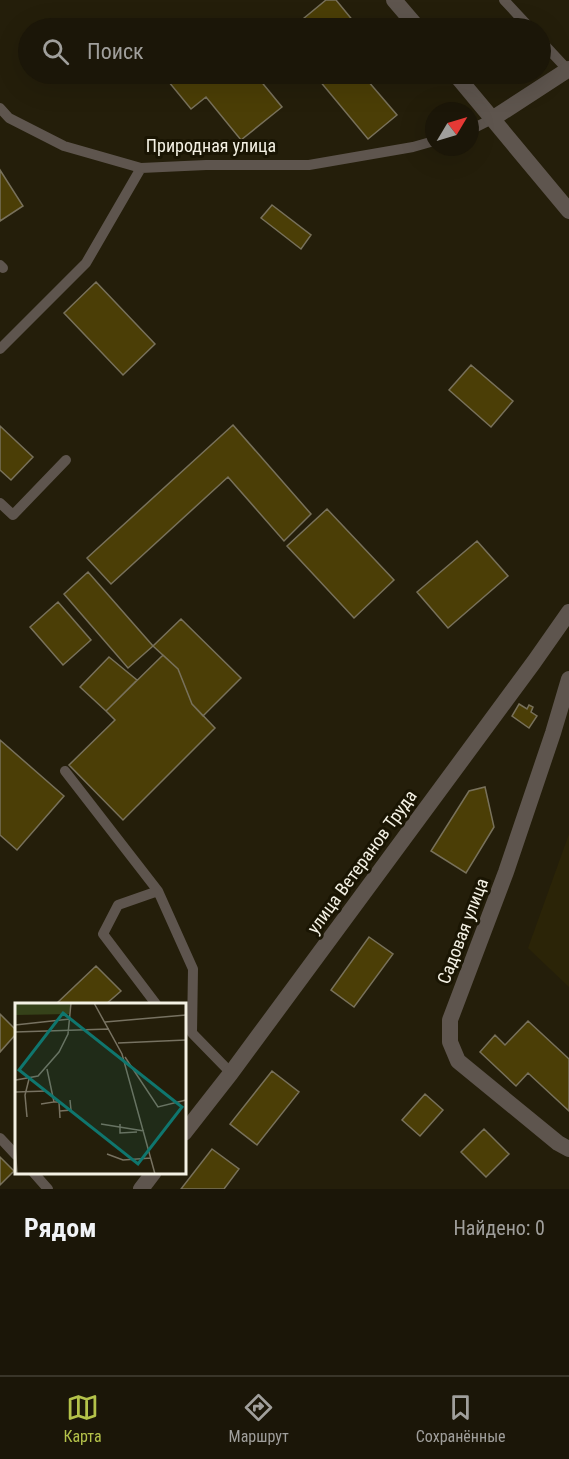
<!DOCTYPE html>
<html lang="ru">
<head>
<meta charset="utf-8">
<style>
  body { margin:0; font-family:"Roboto Condensed",sans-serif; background:#282316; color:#f1f3f6 }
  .compass { position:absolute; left:425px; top:102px; width:54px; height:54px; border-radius:50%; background:#1b1608; box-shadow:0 6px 24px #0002; rotate:52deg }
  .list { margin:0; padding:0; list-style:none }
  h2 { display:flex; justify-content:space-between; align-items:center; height:78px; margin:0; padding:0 24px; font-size:26px }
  h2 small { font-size:20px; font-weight:400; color:#a09f9c }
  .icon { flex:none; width:33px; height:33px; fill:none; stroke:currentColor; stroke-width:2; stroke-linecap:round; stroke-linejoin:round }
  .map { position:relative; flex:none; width:569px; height:1189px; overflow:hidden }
  .search { position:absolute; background:#1b1608; box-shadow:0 6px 24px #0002; left:18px; right:18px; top:18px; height:66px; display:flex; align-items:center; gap:15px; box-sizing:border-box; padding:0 21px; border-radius:33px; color:#a09f9c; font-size:22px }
  .sheet { height:186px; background:#1b1608 }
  nav { display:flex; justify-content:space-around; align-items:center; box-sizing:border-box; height:84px; border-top:2px solid #393529; background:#1b1608; font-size:16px; color:#a09f9c }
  nav a { display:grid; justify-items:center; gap:3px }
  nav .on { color:#b4c24a }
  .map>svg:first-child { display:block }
  .built { fill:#2b2407 }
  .building { fill:#4b3e06; stroke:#78715b; stroke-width:1.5 }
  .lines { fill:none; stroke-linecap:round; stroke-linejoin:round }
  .service { stroke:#5e554e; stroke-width:10 }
  .minor { stroke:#5e554e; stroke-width:16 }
  .tertiary { stroke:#5e554e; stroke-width:16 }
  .labels { text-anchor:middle; stroke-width:6; stroke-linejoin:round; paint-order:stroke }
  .street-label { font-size:18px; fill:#f4f1e4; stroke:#1a1503 }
  .inset-road { fill:none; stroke:#777261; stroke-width:1.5 }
  .view { fill:#0f766e; fill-opacity:0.15; stroke:#0f766e; stroke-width:3 }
  .inset-edge { fill:none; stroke:#f4f1e4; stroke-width:3 }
</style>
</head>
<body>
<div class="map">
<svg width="569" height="1189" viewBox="0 0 569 1189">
  <rect width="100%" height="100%" fill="#241e0a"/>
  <path class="built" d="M569 834V987L528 948Z"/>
  <path class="building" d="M326 0H336L359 28H292Z
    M168 74H255L282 107 241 140 206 97 191 109 164 76Z
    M314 74H362L397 115 368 139Z
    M0 170 23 206 0 221Z
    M272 205 311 235 301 249 261 218Z
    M96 282 155 344 123 375 64 313Z
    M471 365 513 401 491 427 449 390Z
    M233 425 311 514 284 541 228 477 111 584 87 558Z
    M0 426 33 457 11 480 0 470Z
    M327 509 394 580 354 618 287 546Z
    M477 541 508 576 448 628 417 592Z
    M88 572 153 646 128 668 64 594Z
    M58 602 91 640 63 665 30 627Z
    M181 619 241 678 203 716 192 704 178 669 153 646Z
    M163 655 178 669 192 704 215 728 123 820 69 765 115 720 106 711Z
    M109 657 137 680 106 711 80 687Z
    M519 704 527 709 529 705 533 707 531 712 537 716 529 728 512 716Z
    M0 740 64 796 17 850 0 835Z
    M485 787 494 827 466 873 431 851 469 791Z
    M369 937 393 954 354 1007 331 990Z
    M96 966 121 991 106 1004H56Z
    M0 1014 16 1030V1034L0 1052Z
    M528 1021 569 1059V1111L528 1073 516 1086 480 1052 495 1035 505 1045Z
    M272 1071 299 1092 257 1145 230 1124Z
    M425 1094 443 1110 420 1136 402 1120Z
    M484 1129 509 1154 486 1177 461 1152Z
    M212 1149 239 1169 224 1189H181Z
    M0 1157 14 1171 0 1185Z"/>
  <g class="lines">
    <path class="service" d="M504 0 530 28
      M540 40 568 70
      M0 108 9 118 64 146 141 168 206 165H309L413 147 434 141
      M470 130 492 119
      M0 265 3 268
      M0 349 86 263 141 168
      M0 503 13 515 66 460
      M65 771 158 891 193 969 192 1033 231 1073
      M156 1004 103 934 118 905 158 891
      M0 1138 16 1155
      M33 1172 48 1189"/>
    <path class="minor" d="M394 0 418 28
      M455 74 569 211
      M492 119 569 69
      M569 679 553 733 506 872 450 1020V1042L458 1061 558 1143 569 1149"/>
    <path class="tertiary" d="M184 1133 231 1073 534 662 569 612
      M141 1189 154 1172"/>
  </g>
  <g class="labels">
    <g class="street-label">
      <text x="211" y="152">Природная улица</text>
      <text transform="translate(362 862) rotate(-54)" y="6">улица Ветеранов Труда</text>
      <text transform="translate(463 931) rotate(-69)" y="6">Садовая улица</text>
    </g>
  </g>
  <g transform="translate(15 1003)">
    <rect width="171" height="171" fill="#241e0a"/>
    <path d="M0 0H56L54 11 0 12Z" fill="#354119"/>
    <path class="inset-road" d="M79 0 107 51 140 171M90 19 171 12M0 22 55 16M0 29 94 26M103 40 171 37M110 54 143 104 171 97M1 77 23 73 44 49 53 31 56 0M1 89 31 88M39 99H44L45 115M26 101 39 99 32 66M45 108 56 107 55 97M12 114 10 92 14 76M86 121 129 128M105 121V130L122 129M0 141 2 171M92 151 108 157 136 155"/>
    <path class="view" d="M48 10 167 104 123 161 4 67Z"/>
    <rect width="171" height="171" class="inset-edge"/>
  </g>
</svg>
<svg class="compass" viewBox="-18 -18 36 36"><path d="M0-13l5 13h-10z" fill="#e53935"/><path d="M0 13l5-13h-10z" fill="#a09f9c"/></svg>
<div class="search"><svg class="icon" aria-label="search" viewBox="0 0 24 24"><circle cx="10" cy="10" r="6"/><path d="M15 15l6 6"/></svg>Поиск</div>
</div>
<section class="sheet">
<h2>Рядом<small>Найдено: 0</small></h2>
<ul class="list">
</ul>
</section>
<nav>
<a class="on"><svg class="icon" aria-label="map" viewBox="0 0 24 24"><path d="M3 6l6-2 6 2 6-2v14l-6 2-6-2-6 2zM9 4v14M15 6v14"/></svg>Карта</a>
<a><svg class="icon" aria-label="directions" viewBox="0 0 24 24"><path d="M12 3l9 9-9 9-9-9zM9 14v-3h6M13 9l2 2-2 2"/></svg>Маршрут</a>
<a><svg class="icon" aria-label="saved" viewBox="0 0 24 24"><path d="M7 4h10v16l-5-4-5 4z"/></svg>Сохранённые</a>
</nav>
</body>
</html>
